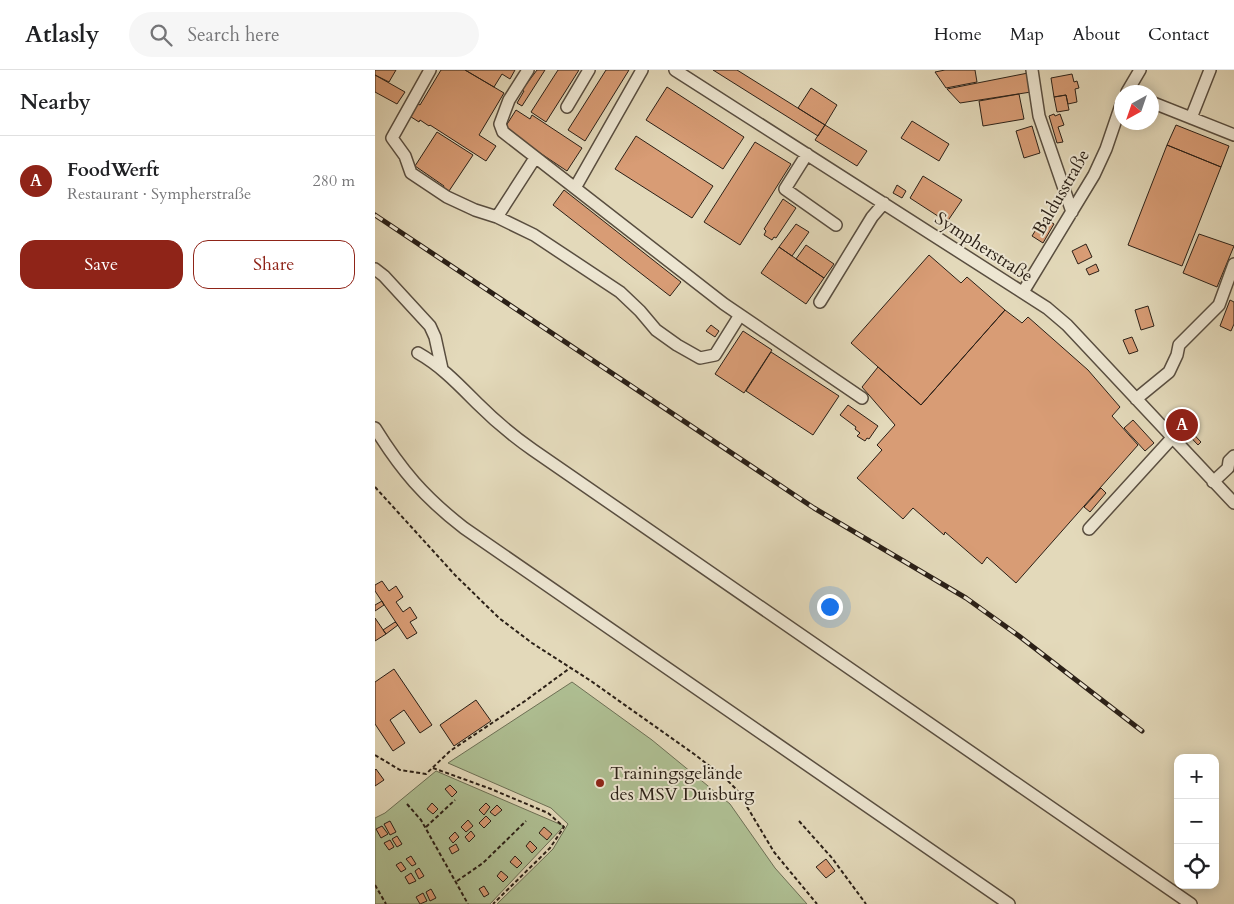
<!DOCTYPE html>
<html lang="en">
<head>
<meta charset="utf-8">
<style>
  body { margin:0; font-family:Cardo,serif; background:#f6f6f6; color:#202124 }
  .controls { position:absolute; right:15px; bottom:15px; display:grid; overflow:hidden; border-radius:10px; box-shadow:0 2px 12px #0003 }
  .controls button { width:45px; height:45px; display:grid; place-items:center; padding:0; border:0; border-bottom:1px solid #e0e0e0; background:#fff; color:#202124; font:25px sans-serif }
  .compass { position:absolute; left:739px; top:15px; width:45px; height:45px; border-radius:50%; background:#fff; box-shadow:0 2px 12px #0003; rotate:220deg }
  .you { position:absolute; left:454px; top:536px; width:18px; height:18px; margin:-12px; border:4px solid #fff; border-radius:50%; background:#1a73e8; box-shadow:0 0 0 8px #1a73e833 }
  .badge { display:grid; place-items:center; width:32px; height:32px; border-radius:50%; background:#8f2418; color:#fff; font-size:16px; font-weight:700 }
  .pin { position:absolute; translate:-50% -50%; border:2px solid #fff; box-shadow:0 1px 5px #0006 }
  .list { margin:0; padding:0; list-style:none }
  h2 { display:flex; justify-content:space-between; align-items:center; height:65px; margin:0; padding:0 20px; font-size:21px }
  h2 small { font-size:16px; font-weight:400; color:#757577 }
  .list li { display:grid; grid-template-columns:32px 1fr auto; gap:15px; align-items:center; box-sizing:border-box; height:90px; padding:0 20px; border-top:1px solid #e0e0e0 }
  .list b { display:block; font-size:19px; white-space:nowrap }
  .list p { margin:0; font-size:16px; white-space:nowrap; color:#757577 }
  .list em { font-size:16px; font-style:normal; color:#757577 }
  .actions { display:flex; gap:10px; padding:15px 20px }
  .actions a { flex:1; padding:11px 0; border:1px solid #8f2418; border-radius:15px; text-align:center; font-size:18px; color:#8f2418 }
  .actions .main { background:#8f2418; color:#fff }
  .icon { flex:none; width:28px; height:28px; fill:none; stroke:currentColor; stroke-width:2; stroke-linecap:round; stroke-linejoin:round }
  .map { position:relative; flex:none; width:859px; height:834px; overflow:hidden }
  header { display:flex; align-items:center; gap:30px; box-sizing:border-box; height:70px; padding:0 25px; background:#fff; border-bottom:1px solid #e0e0e0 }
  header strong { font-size:24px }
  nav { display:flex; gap:28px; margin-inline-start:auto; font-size:18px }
  .search { width:350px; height:45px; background:#f6f6f6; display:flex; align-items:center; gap:12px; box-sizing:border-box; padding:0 18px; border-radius:28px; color:#757577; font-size:19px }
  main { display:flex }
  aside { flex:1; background:#fff }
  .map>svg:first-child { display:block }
  .green { fill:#afc094; stroke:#6d7056 }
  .building { fill:#d89c75; stroke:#2b2017 }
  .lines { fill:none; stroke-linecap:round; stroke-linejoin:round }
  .minor-casing { stroke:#594e40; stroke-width:14 }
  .path { stroke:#2b2017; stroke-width:2; stroke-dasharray:4 2.5; stroke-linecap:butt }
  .minor { stroke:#ede6d2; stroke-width:11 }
  .rail-casing { stroke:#2b2017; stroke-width:5 }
  .rail { stroke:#ede6d2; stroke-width:3; stroke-dasharray:9; stroke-linecap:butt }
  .poi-dot { fill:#8f2418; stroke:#ede6d2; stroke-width:2 }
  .labels { text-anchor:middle; stroke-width:4; stroke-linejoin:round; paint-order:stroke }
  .street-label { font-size:18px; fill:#2b2017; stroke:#ede6d2 }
  .poi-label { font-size:18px; fill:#2b2017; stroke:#ede6d2; text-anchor:start }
</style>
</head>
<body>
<header>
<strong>Atlasly</strong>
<div class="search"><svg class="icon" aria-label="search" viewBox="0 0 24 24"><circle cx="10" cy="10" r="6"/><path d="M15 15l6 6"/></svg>Search here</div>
<nav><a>Home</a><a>Map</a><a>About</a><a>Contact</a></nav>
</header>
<main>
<aside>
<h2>Nearby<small></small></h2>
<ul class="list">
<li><span class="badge">A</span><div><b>FoodWerft</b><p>Restaurant · Sympherstraße</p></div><em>280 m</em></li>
</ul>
<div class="actions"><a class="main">Save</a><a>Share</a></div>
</aside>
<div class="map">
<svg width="859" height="834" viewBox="0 0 859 834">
  <rect width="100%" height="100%" fill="#e3d9ba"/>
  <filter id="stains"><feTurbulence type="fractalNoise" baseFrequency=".004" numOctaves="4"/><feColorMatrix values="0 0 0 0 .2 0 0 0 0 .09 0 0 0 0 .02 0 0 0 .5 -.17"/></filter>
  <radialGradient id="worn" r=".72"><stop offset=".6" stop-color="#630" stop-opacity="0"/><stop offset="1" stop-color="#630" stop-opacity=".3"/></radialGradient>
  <path class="green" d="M197 612 277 670 355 734 400 798 432 834H122L178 779 193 754 176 738 73 693Z
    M61 701 189 756 115 834H0V748L10 743Z"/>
  <path class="building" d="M0 0H21L14 12 0 5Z
    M66 0H90L129 23 104 65 121 76 111 91 55 55 54 56 45 50 44 52 33 45 40 32 45 35Z
    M90 0H140L135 9 127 4 119 17Z
    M162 0H170L147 36 142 33 149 21 147 20Z
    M183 0H204L171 52 156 42Z
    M231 0H254L210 71 193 60Z
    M338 0H362L450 55 443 66Z
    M570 0H600L602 12 571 18 560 2Z
    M653 3 656 22 585 33 572 19Z
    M697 4 699 12 702 11 704 18 700 19 702 32 693 34 691 25 679 27 676 8Z
    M0 5 30 22 22 34 0 22Z
    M292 17 369 67 348 99 271 50Z
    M436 18 462 35 450 55 423 38Z
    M644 24 649 49 608 56 604 31Z
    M691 25 694 40 682 42 679 27Z
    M141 40 155 49 157 45 207 78 192 101 129 59Z
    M679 44 680 46 685 44 689 55 683 57 688 72 682 73 674 46Z
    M537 51 574 74 564 91 526 68Z
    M450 55 492 81 482 96 440 70Z
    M801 55 854 76 846 97 792 75Z
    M657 56 665 83 649 88 641 61Z
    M62 62 98 85 74 121 68 118 69 116 40 96Z
    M261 66 338 116 317 148 240 99Z
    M380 72 416 94 365 175 329 152Z
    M792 75 846 97 807 196 753 175Z
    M548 106 587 130 572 152 535 128Z
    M522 115 531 121 527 128 518 123Z
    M189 120 306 212 295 226 178 135Z
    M408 129 421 138 401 168 399 167 397 170 389 165 391 161 389 159Z
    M669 147 679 154 668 173 657 166Z
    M421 154 434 162 417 186 404 177Z
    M824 164 859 176 842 217 808 203Z
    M711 174 717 187 703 194 697 181Z
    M431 175 459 194 449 208 421 189Z
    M404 177 449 208 431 234 386 203Z
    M554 185 586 213 592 207 630 240 546 335 476 273Z
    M721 194 724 201 714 205 711 199Z
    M855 230 859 232V254L856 261 845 256Z
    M773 236 779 256 766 260 760 240Z
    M630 240 647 253 653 247 713 300 745 337 737 346 763 375 641 513 612 487 607 494 570 462 569 465 538 438 528 449 482 408 507 380 502 375 520 355 487 317 503 297 546 335Z
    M336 255 344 261 340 267 331 261Z
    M368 261 397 280 369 323 340 304Z
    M757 267 763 281 754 284 748 270Z
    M396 282 464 326 438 365 371 321Z
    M473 335 503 356 494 369 492 368 490 371 482 366 485 363 480 359 481 357 465 345Z
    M758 350 779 373 770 381 749 358Z
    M807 352 826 372 823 375 804 355Z
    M726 418 731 423 715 442 709 437Z
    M7 511 14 521 21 516 28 527 21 532 28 542 35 537 42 548 35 552 42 563 32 569 0 521V515Z
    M7 531 9 535 0 541V535Z
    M0 548 11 564 0 571Z
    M20 552 23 555 11 564 8 560Z
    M19 599 57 655 45 663 29 640 15 650 30 673 18 681 0 654V612Z
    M101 630 116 651 79 676 65 655Z
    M1 699 9 710 0 716V700Z
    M75 715 82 722 77 727 70 719Z
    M57 733 63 739 58 744 52 739Z
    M111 733 115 737 109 745 104 740Z
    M122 735 127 740 120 746 115 742Z
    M111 746 116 751 109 758 104 753Z
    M93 750 98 756 91 762 86 757Z
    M15 751 21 762 15 765 9 754Z
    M7 756 13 764 6 768 1 759Z
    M169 757 177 764 172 770 164 763Z
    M96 761 100 766 94 772 90 767Z
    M80 762 84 767 78 773 74 768Z
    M22 766 27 774 22 777 17 769Z
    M15 770 19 777 14 780 9 773Z
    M155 771 162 778 157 783 151 776Z
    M81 774 84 780 77 784 74 778Z
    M36 786 41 794 37 796 31 789Z
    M140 786 147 793 142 798 135 792Z
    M451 789 460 801 451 808 441 797Z
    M26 792 31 799 26 802 21 795Z
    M44 798 49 806 44 809 40 801Z
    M126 801 133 807 128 812 122 806Z
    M36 803 41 811 34 814 30 807Z
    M109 816 114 824 109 827 104 819Z
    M56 819 61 828 55 831 51 822Z
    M48 823 52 831 45 834 41 827Z"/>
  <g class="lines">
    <defs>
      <path id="minor" d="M55 0 17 68 30 86 36 103 72 127 100 140 122 147 160 88
        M153 0 134 30 125 54 128 62 349 234 487 328
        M300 0 672 238 692 255 859 433
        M657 0 664 46 697 142
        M752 22 765 0
        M776 32 859 65
        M192 37 214 0
        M816 48 835 0
        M432 84 410 119 461 155
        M200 118 267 0
        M122 147 159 165 245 222 265 241 281 260 302 275 325 288 340 285 365 245
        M0 199 9 206 55 256 60 267 67 299
        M648 222 719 105 731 79 746 35
        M445 232 497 147 509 133
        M43 283C66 296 83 314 102 333 119 350 138 366 158 380L816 834
        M761 329 794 302 802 285 804 275 844 235 859 194
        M0 358C26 400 49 427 89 458L634 834
        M838 412 853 398 854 391 859 386
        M714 459 797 368"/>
    </defs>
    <use href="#minor" class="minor-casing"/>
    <path class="path" d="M0 417 80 505 124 548 157 573 216 611 319 684 349 707 362 720 399 782 442 834
      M0 685 25 700 51 704 75 681 150 631 195 598
      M58 698 116 719 173 743 189 757 175 778 118 834
      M32 734 46 750 93 834
      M424 751 457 788 491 834
      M51 757 80 730
      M82 811 108 793 151 751
      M0 815 11 834"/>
    <use href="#minor" class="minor"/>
    <defs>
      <path id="rail" d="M0 145 439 438 591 528 644 566 767 661"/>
    </defs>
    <use href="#rail" class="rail-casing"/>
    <use href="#rail" class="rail"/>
  </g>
  <circle class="poi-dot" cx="225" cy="713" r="5"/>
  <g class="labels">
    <g class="street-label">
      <text transform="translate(686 122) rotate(-60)" y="6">Baldusstraße</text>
      <text transform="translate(609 177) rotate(33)" y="6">Sympherstraße</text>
    </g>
    <g class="poi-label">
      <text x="235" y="709">Trainingsgelände<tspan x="235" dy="21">des MSV Duisburg</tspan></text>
    </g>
  </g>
  <rect width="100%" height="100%" filter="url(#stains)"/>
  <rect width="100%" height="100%" fill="url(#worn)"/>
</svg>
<div class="controls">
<button>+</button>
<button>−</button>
<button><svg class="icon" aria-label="locate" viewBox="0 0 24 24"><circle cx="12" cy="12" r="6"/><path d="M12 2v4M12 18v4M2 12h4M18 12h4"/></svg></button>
</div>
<svg class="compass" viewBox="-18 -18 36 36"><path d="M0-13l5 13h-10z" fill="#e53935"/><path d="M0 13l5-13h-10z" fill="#757577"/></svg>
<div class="you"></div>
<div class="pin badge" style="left:807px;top:355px">A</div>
</div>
</main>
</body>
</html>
